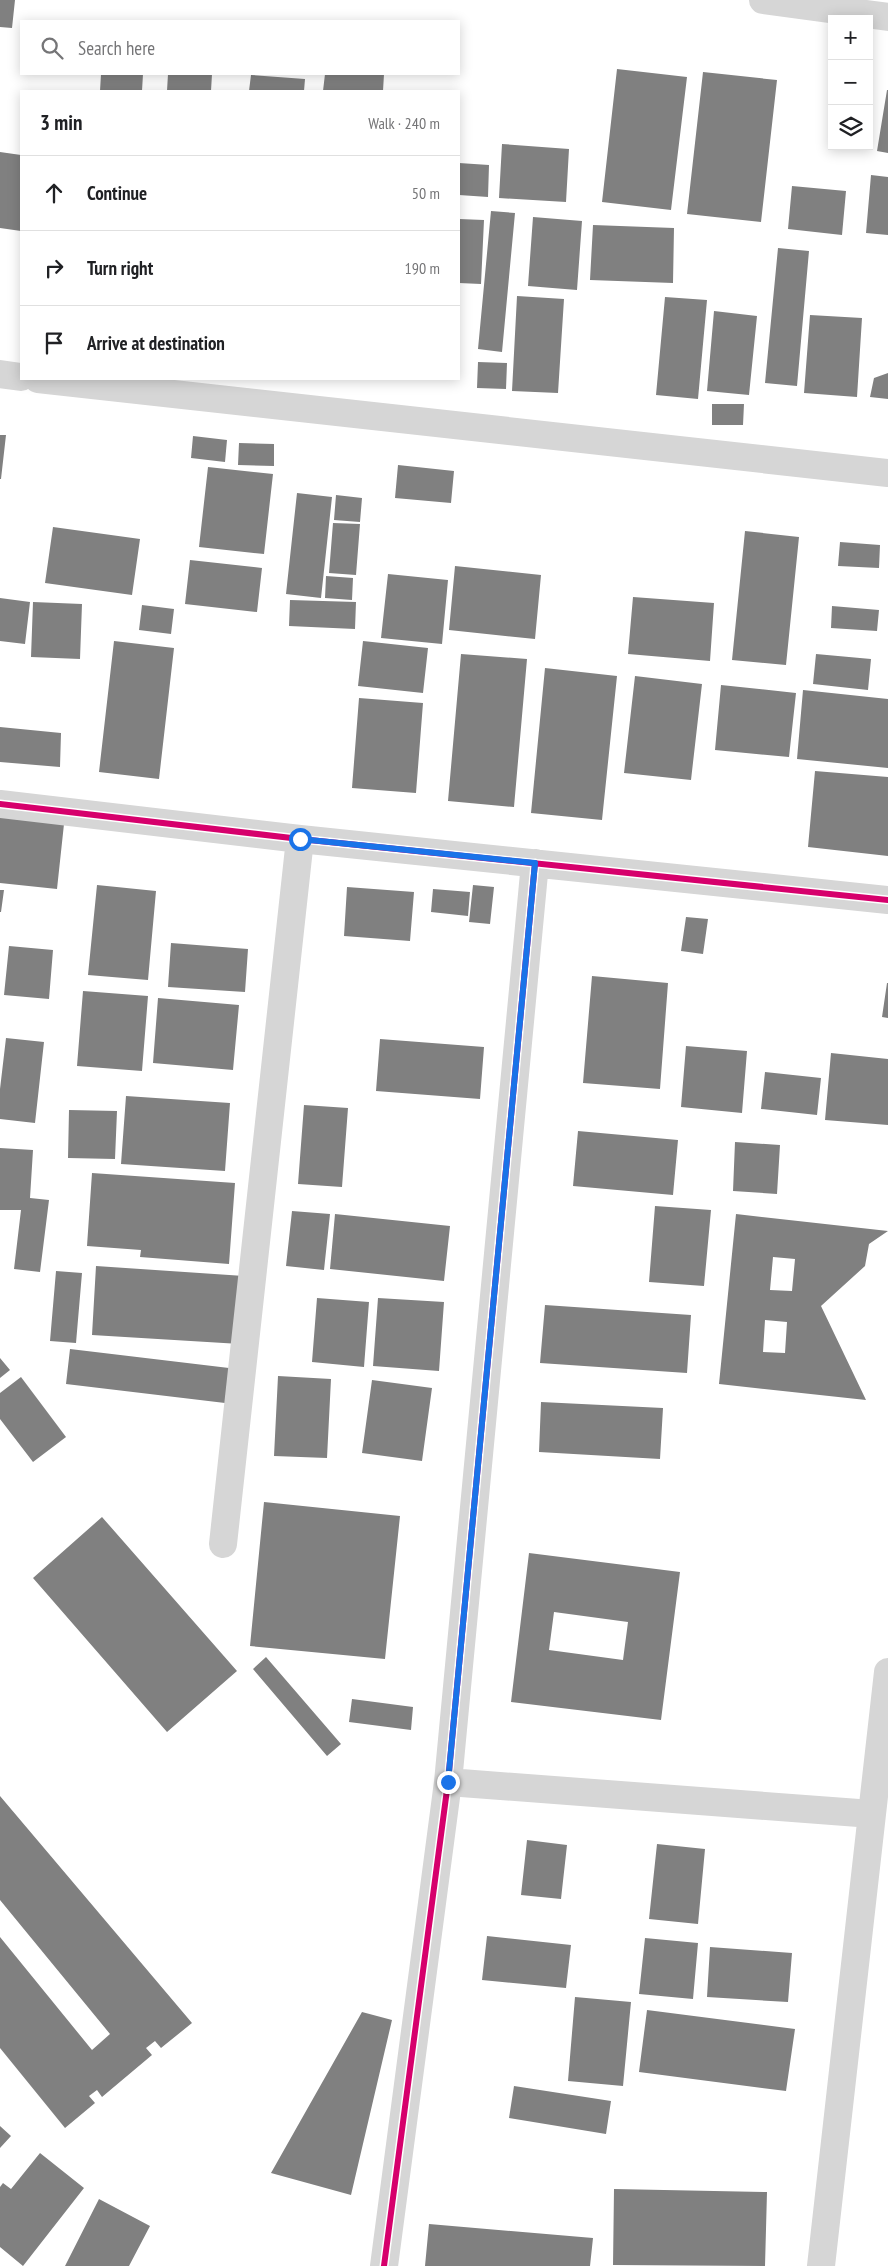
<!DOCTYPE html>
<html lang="en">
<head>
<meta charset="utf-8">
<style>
  body { margin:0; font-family:"PT Sans Narrow",sans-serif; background:#f2f2f2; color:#202124 }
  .controls { position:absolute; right:15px; top:15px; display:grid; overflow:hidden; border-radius:0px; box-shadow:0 2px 12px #0003 }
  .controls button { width:45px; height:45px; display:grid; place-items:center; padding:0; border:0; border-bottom:1px solid #e0e0e0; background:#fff; color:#202124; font:25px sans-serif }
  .stop { position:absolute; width:15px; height:15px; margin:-11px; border:4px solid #1a73e8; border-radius:50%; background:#fff }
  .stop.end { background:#1a73e8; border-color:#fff; box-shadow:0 1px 5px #0008 }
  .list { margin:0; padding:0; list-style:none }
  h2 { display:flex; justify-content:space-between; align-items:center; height:65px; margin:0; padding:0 20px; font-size:21px }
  h2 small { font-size:16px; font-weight:400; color:#757577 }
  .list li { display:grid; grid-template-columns:32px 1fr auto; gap:15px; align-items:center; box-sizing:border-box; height:75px; padding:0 20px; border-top:1px solid #e0e0e0 }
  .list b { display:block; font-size:19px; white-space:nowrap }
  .list em { font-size:16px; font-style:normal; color:#757577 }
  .icon { flex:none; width:28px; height:28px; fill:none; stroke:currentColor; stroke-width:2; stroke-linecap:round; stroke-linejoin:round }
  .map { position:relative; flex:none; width:888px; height:2266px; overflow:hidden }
  .search { position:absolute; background:#fff; box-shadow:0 2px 12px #0003; left:20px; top:20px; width:440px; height:55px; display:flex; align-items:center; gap:12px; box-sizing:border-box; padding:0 18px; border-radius:0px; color:#757577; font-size:19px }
  .panel { position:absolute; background:#fff; box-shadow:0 2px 12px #0003; left:20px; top:90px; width:440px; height:290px; border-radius:0px }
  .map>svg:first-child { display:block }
  .building { fill:#808080; fill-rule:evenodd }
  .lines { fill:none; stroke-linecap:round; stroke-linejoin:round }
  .minor { stroke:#d6d6d6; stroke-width:28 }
  .cycleway-casing { stroke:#fff; stroke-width:9 }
  .cycleway { stroke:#d6006c; stroke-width:6 }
  .route { stroke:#1a73e8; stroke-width:6 }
</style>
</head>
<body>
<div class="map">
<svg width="888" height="2266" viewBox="0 0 888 2266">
  <rect width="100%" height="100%" fill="#fff"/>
  <path class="building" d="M0 0H15L12 28 0 27Z
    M617 69 687 77 671 210 602 202Z
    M703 72 777 80 761 222 687 214Z
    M101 74H143L142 91H100Z
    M168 74H212L211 91H167Z
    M325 74H384L383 91H323Z
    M251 75 305 79 304 91H249Z
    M887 90H888V153L877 151Z
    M502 144 569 149 566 202 499 198Z
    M0 152 21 155V231L0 228Z
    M459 163 489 165 488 197 459 195Z
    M871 175 888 177V235L866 233Z
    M792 186 846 191 842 235 788 229Z
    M491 211 515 213 502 352 478 349Z
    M533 217 582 221 577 290 528 286Z
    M459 219 484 220 481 284 459 283Z
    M593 225 674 228 673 283 590 280Z
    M778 248 809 251 797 386 765 383Z
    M517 296 564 299 558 393 512 391Z
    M665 297 707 300 698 399 656 395Z
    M714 311 757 316 749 395 707 391Z
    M810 315 862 318 857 397 804 393Z
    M478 362 507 363 506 389 477 388Z
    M888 373V399L870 397 874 378Z
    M712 404H744L743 425H712Z
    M0 435H6L1 479H0Z
    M193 436 227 440 225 462 191 458Z
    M239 443 274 444V466L238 465Z
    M398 465 454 471 451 503 395 498Z
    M208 467 273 474 264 554 199 547Z
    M297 493 332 497 321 598 286 594Z
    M336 495 362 498 360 522 334 520Z
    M333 523 360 524 356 575 329 573Z
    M53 527 140 539 132 595 45 583Z
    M745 531 799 537 786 665 732 660Z
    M840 542 880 545 879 568 838 566Z
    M190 560 262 568 257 612 185 604Z
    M455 566 541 575 535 639 449 630Z
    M388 574 448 580 442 644 381 638Z
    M326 576 353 578 352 600 325 598Z
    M633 597 714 603 710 661 628 654Z
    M0 598 30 602 25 644 0 641Z
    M290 600 356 602 355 629 289 626Z
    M33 602 82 604 80 659 31 657Z
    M142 605 174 609 171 634 139 630Z
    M832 606 879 610 877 631 831 628Z
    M114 641 174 648 159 779 99 772Z
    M363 641 428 648 423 693 358 686Z
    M461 654 527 659 514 807 448 801Z
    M816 654 871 659 868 690 813 684Z
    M545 668 617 676 602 820 531 813Z
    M635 676 702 684 691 780 624 773Z
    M721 685 796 693 789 757 715 750Z
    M803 690 888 699V768L797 759Z
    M359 698 423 703 416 793 352 788Z
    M0 727 61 733 60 767 0 762Z
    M815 771 888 777V856L808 847Z
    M0 817 64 824 57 889 0 883Z
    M97 885 156 891 148 980 88 975Z
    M473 885 494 887 490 924 469 922Z
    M347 887 414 892 410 941 344 936Z
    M433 889 470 892 468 916 431 912Z
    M0 890H4L1 912H0Z
    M686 917 708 919 703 954 681 951Z
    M171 943 248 949 245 992 168 987Z
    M9 946 53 950 49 999 4 995Z
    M592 976 668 983 660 1089 583 1083Z
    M887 983H888V1018L882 1017Z
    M83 991 148 996 142 1071 77 1066Z
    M158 998 239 1005 233 1070 153 1063Z
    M6 1038 44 1042 35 1123 0 1119V1089Z
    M380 1039 484 1047 480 1099 376 1091Z
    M686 1046 747 1051 742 1113 681 1107Z
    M831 1053 888 1059V1125L825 1120Z
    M765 1072 821 1078 817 1115 761 1109Z
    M126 1096 230 1103 225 1171 121 1164Z
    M304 1105 348 1108 342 1187 298 1184Z
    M69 1110 117 1111 115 1159 68 1158Z
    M578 1131 678 1140 673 1195 573 1186Z
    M735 1142 780 1145 777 1194 733 1191Z
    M0 1148 33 1150 30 1198 49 1200 40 1272 14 1269 21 1210H0Z
    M92 1173 235 1183 229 1264 140 1257 141 1250 87 1246Z
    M655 1206 711 1210 704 1286 649 1282Z
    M292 1211 330 1214 324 1270 286 1266Z
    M335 1214 450 1226 444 1281 330 1269Z
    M736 1214 888 1231 869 1244 865 1266 821 1306 866 1400 719 1384ZM773 1257 795 1259 792 1291 770 1290ZM765 1320 787 1322 785 1353 763 1352Z
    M96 1266 244 1276 240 1344 92 1335Z
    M56 1271 82 1273 76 1343 50 1341Z
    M317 1298 369 1302 364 1367 312 1362Z
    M378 1298 444 1302 439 1371 373 1366Z
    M545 1305 691 1315 687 1373 540 1363Z
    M70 1349 229 1368 225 1403 66 1384Z
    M0 1358 10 1370 0 1378Z
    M278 1376 331 1379 327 1458 274 1456Z
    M21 1377 66 1437 33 1462 0 1419V1393Z
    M372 1380 432 1388 422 1461 362 1453Z
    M541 1402 663 1408 660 1459 539 1452Z
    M264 1502 400 1516 385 1659 250 1646Z
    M102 1517 237 1671 167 1732 33 1578Z
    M529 1553 680 1572 661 1720 511 1702ZM554 1612 628 1622 623 1660 549 1650Z
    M266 1657 341 1744 327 1756 253 1669Z
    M352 1699 413 1707 411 1730 349 1722Z
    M0 1796 192 2023 161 2048 155 2041 146 2048 152 2055 102 2097 97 2090 89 2096 95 2103 65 2128 0 2048V1937L92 2050 110 2034 0 1900Z
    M527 1840 567 1845 561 1899 521 1895Z
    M657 1844 705 1849 698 1924 649 1919Z
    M487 1936 571 1945 566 1988 482 1980Z
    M645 1938 698 1943 693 1999 639 1994Z
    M710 1947 792 1953 788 2002 707 1997Z
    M575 1997 631 2002 623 2086 568 2081Z
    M647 2010 795 2029 786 2091 639 2072Z
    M362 2012 392 2020 351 2195 271 2173Z
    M514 2086 611 2101 606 2134 509 2118Z
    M0 2126 11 2136 0 2148Z
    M40 2153 84 2188 23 2266 0 2247V2187L3 2183 11 2189Z
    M614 2189 767 2192 765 2266 613 2265Z
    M99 2199 150 2226 129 2266H65Z
    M429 2224 593 2238 590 2266H425Z"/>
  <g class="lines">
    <path class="minor" d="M763 0 888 17
      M0 374 21 377
      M38 379 888 473
      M0 804 300 839 888 900
      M223 1544 300 839
      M448 1782 872 1814
      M384 2266 448 1782 535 863
      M821 2266 888 1672"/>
    <defs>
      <path id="cycleway" d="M0 804 300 839 888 900
        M384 2266 448 1782 535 863"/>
    </defs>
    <use href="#cycleway" class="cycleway-casing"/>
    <use href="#cycleway" class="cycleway"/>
  </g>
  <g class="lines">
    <path class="route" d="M300 839 535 863 448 1782"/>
  </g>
</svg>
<div class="controls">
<button>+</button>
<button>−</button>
<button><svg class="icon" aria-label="layers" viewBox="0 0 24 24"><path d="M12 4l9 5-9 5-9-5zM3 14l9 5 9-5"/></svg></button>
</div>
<div class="stop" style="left:300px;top:839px"></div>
<div class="stop end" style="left:448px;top:1782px"></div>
<div class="search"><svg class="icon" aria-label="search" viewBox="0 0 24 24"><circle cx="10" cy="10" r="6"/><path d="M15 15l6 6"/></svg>Search here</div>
<section class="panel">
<h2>3 min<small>Walk · 240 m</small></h2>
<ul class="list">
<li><svg class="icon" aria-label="ahead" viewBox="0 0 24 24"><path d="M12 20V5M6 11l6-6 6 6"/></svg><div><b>Continue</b></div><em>50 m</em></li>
<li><svg class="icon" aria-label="right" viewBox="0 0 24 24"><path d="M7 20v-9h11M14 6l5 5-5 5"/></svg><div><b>Turn right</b></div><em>190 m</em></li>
<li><svg class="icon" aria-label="arrive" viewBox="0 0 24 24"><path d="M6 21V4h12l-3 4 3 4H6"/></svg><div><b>Arrive at destination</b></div></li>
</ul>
</section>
</div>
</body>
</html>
